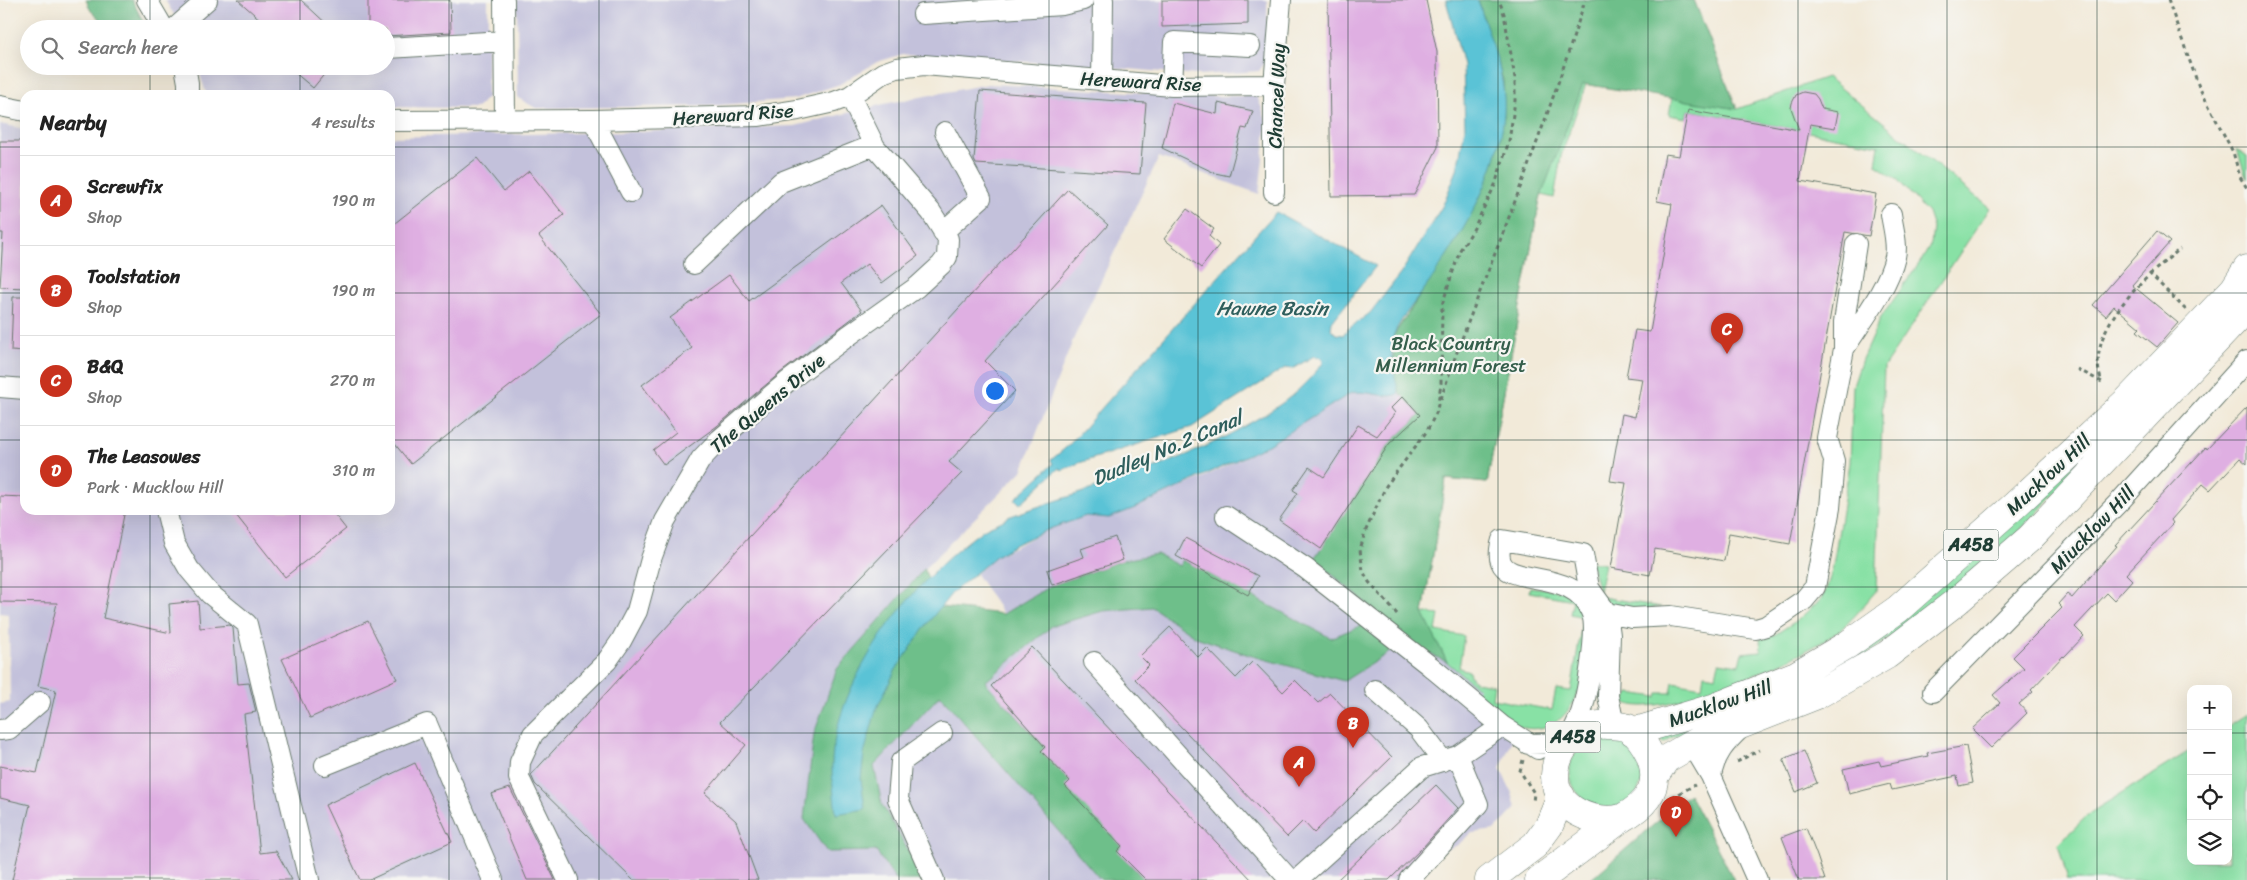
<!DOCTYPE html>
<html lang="en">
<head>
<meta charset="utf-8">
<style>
  body { margin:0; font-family:Sriracha,sans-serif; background:#f2f2f2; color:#222 }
  .controls { position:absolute; right:15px; bottom:15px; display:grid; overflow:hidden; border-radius:10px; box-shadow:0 5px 20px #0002 }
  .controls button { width:45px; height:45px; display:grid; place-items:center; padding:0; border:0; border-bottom:1px solid #e0e0e0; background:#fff; color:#222; font:25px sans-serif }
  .you { position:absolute; left:994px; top:390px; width:18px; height:18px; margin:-12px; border:4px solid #fff; border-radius:50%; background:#1a73e8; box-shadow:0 0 0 8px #1a73e833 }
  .badge { display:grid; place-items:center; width:32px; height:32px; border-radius:50%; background:#c8321e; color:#fff; font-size:16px; font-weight:700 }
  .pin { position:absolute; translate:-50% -41px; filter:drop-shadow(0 1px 2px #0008) }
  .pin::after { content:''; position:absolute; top:26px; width:18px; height:15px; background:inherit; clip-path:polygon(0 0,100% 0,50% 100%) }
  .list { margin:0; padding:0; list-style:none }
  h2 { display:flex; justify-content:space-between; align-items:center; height:65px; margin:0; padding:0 20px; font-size:21px }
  h2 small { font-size:16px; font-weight:400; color:#767676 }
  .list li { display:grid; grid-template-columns:32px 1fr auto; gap:15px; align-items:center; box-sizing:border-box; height:90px; padding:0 20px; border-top:1px solid #e0e0e0 }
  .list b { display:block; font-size:19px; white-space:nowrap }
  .list p { margin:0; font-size:16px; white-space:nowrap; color:#767676 }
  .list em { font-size:16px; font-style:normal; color:#767676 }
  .icon { flex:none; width:28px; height:28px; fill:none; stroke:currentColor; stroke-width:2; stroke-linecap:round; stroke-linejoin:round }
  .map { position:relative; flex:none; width:2247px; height:880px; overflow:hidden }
  .search { position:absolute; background:#fff; box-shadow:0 5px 20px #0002; left:20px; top:20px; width:375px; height:55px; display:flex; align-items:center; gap:12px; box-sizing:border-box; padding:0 18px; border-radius:28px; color:#767676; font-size:19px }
  .panel { position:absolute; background:#fff; box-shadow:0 5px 20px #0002; left:20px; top:90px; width:375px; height:425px; border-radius:15px }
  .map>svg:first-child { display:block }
  .industrial { fill:#c3c1db }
  .green { fill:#88e1a5; stroke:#548f6c }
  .forest { fill:#6ebf8a; stroke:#467e5f }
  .water { fill:#5ac3d6; stroke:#3c8085 }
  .building { fill:#dfafe2 }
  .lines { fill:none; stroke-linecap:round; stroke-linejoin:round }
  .minor-casing { stroke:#697a6e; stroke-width:22 }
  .highway-casing { stroke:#697a6e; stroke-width:29 }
  .path { stroke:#697a6e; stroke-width:3; stroke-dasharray:4 4; stroke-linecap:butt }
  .minor { stroke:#fff; stroke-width:20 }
  .highway { stroke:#fff; stroke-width:28 }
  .grid { fill:none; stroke:#1f3d34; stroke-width:1; stroke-opacity:0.55 }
  .labels { text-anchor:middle; stroke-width:4.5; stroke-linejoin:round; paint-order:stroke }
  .shield { fill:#f6f6f2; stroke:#60746d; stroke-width:1 }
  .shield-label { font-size:18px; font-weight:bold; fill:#1f3d34 }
  .street-label { font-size:19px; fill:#1f3d34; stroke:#f6f6f2 }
  .park-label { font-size:19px; fill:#345e4b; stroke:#f6f6f2 }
  .water-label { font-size:20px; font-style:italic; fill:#2e5e5c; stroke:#f6f6f2 }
</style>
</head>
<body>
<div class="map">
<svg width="2247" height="880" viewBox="0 0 2247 880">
  <rect width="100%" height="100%" fill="#f6f6f2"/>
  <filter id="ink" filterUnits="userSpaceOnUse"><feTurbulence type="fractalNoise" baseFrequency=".02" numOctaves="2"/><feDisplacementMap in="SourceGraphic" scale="10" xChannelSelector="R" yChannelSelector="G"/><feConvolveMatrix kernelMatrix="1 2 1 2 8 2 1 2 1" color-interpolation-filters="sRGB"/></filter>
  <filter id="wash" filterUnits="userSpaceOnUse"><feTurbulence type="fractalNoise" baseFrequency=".0096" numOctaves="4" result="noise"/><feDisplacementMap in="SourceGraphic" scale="20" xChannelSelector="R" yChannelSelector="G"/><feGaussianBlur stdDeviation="1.12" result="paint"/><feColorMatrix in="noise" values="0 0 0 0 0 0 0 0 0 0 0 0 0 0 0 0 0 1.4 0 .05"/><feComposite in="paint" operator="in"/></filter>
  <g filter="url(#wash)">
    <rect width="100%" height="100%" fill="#f2ead9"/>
    <path class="industrial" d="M165 0H488L487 97 477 108 390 107V95H207L197 66H386V29H183Z
      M517 0H1267L1268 57 1259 71 1197 75 1095 66 903 54 877 62 840 84 795 99 707 106 536 108 518 98Z
      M988 84 1199 96H1257L1267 122 1259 194 1159 157 1073 340 1022 471 924 569 837 669 874 766 940 694 1003 614 976 574 996 556 1052 528 1086 516 1109 518 1204 477 1268 445 1351 393 1358 391 1371 392 1392 396 1399 393 1420 415 1389 445 1314 559 1437 642 1447 662 1479 689 1477 692 1519 726 1500 768 1512 793 1516 808 1495 830 1472 833 1456 846 1441 851 1412 880H0V704L10 702 9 614 0 613V124L25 129V510H390V137L632 132 795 126 884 104Z"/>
    <path class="green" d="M1478 0H1694L1737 109 1827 77 1990 208 1884 367 1876 591C1864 605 1851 622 1836 633 1805 656 1657 723 1624 702L1629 693 1657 697 1658 693H1671L1673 682 1702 687 1704 674 1716 676 1719 662 1739 665 1742 653 1761 651 1760 639 1774 635 1798 620 1821 599 1826 590 1832 571 1850 463 1853 386 1862 359 1880 319 1923 258 1931 244 1933 228 1928 213 1898 180 1876 165 1879 145 1688 110 1686 118 1669 115 1672 98 1586 84 1561 156 1554 198 1542 195 1540 199 1487 483 1446 479 1423 613 1439 615 1436 631 1464 636 1459 668 1469 671C1470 684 1484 683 1494 685L1492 699 1552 710 1556 689 1571 691 1583 617 1570 614 1573 600 1529 592 1530 587C1543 589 1564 589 1575 597 1596 612 1584 670 1581 693L1577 692C1569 722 1540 737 1512 724 1499 718 1487 702 1476 692L1479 689 1447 662 1437 642 1423 651 1314 559 1389 444 1420 415 1399 393 1393 373 1394 335 1451 248 1479 199 1496 154 1504 116 1503 80Z
      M2237 149 2247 156V179L2246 177Z
      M2247 292 1991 561 1853 665 1736 718 1673 737 1663 743 1659 736 1795 685Z
      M1591 562 1605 564 1599 591Z
      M1602 597 1661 607 1622 612Z
      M2247 714V880H2068L2058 844 2090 813 2191 750V861H2228V726Z
      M1611 734 1633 744 1643 780C1640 786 1636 796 1631 800 1606 820 1567 799 1570 768 1570 760 1577 751 1581 743Z"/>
    <path class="forest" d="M86 0H132L147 29H110L91 11Z
      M1478 0H1694L1737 109 1583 84 1540 199 1487 483 1446 479 1423 613 1447 662 1423 651 1314 559 1389 444 1420 415 1399 393 1393 373 1394 335 1451 248 1479 199 1496 154 1504 116 1503 80Z
      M1157 554 1179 566 1183 560 1331 638 1362 625 1393 650 1344 681 1249 655 1196 637 1152 607 1103 611 1052 626 985 682 1045 747 1042 751 1070 781 1122 846 1118 851 1145 880H1101L940 695 874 766 882 805 925 880H896L876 851 827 852 804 819 814 734 837 669 924 569 941 607 1003 614 1052 585 1123 560Z
      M1689 794 1734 880H1590Z"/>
    <path class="water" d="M1446 0H1478C1489 38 1507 74 1504 114 1499 175 1464 230 1431 280 1420 296 1402 316 1394 334 1388 348 1395 379 1399 393 1390 401 1366 389 1351 393L1268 445 1135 508 1109 518 1086 516 1052 528 1016 544 996 556 952 593 927 624 895 671 876 710 864 754 861 779 865 809 836 814C834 793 830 772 833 750 844 668 914 581 979 533 988 525 1000 524 1008 517 1090 488 1175 468 1250 423 1266 414 1283 404 1297 391 1306 383 1315 373 1323 363L1322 358 1314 356 1292 369 1285 368 1192 427 1079 463 1062 470 1059 468 1020 504 1015 499 1053 464 1051 460 1069 445 1276 212 1376 266 1332 322 1331 329 1336 334 1343 335 1347 330 1370 313 1401 273 1443 205 1457 170 1465 128 1463 65Z"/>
    <g id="blocks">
      <path class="building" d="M238 0H301L332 29H271Z
        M368 0H450L451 32 386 36V29H368Z
        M1162 0H1248V24L1162 27Z
        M1328 0H1426L1437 52 1438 147 1414 195 1331 196Z
        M287 66H331L313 88Z
        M980 91 1146 103 1140 174 976 164 974 160Z
        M1803 92 1814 94 1818 99 1822 109 1838 112 1835 128 1810 124 1800 181 1876 194 1869 236 1845 232 1790 544 1729 533 1724 561 1655 549 1650 575 1611 568 1626 483 1610 481 1622 414 1635 417 1642 379 1626 377 1635 330 1650 332 1672 204 1657 201 1665 154 1679 156 1688 110 1799 130 1791 108 1792 103 1796 95Z
        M1173 103 1217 114 1218 103 1253 111 1247 129 1242 128 1229 176 1215 173 1162 148Z
        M0 141H25V288L0 287 3 233H0Z
        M477 158 504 191 529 171 564 215 539 236 601 314 411 464 390 438V227Z
        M1068 189 1108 225 985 361 1015 391 949 462 962 473 720 722 746 745 705 793 736 821 758 880H633L535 784 531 775Z
        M881 205 918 256 882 283 867 264 841 283 862 311 780 373 717 426 664 465 653 450 676 432 642 385 692 348 670 318 729 275 749 301Z
        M1187 209 1214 229 1209 236 1219 245 1201 268 1164 239Z
        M2157 231 2170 242 2132 285 2178 323 2157 347 2137 331 2140 328 2114 306 2106 316 2093 305Z
        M13 297H25V352L11 351Z
        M1403 396 1420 415 1389 444 1321 549 1279 520 1298 493 1293 490 1309 467 1324 477 1358 425 1377 436 1395 413 1391 408Z
        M2247 407V464L2240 458 2210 490 2203 484 2171 520 2173 523 2126 574 2132 580 2114 600 2107 593 2075 627 2084 636 2064 657 2063 656 2031 690 2033 692 2019 704 2027 713 1991 748 1972 729 2000 703 1993 695 2024 668 2013 657 2062 608 2058 604 2067 594 2072 598 2117 546 2115 545 2206 447 2207 449Z
        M0 496 25 497V510H125L103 618 171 633 169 604 198 601 200 628 230 625 233 628 238 684 249 683 256 712 244 714 260 853 276 851 292 880H12L30 805 0 798V766L37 773 56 690 38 686 57 603 0 602Z
        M232 510H331L346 529 285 577Z
        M1115 537 1123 560 1052 585 1047 570 1084 557 1081 549Z
        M1185 538 1258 576 1248 595 1176 556Z
        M368 621 397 679 310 718 282 659Z
        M1170 627 1198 657 1207 648 1236 678 1253 661 1283 692 1295 680 1318 703 1330 693 1392 757 1314 833 1303 821 1287 837 1135 679 1149 665 1140 656Z
        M1032 647 1252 880H1146L1117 851 1122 846 1065 786 1070 781 1041 751 1045 747 991 686Z
        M1966 746 1973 783 1959 786 1957 776 1892 790 1890 784 1849 794 1843 769 1879 761 1881 766 1928 756 1927 753Z
        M1804 751 1817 783 1796 792 1783 759Z
        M415 763 452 842 369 880H360L325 805Z
        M1436 785 1458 808 1423 847 1389 880H1337Z
        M510 788 555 880H527L491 794Z
        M1806 828 1817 856 1825 880H1799L1782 837Z"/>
    </g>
  </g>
  <g filter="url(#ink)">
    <use href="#blocks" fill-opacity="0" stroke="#697a6e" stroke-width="1"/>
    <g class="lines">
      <defs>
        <path id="minor" d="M147 0 164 29
          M504 0 505 120
          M923 14 1062 5 1083 0
          M174 29 207 0
          M388 48 504 41
          M185 66 188 83V95
          M1102 81 1103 0
          M1172 86 1174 42 1250 46
          M0 106 25 111
          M593 120 631 192
          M390 121 593 120 758 116 798 110 834 102 850 96 883 73 897 68 924 65 1172 86 1274 85
          M1274 192V85L1281 0
          M943 232 981 198 945 132
          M1856 244 1844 322V349C1861 322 1888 288 1895 257 1898 244 1893 228 1891 214
          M694 264 781 182 874 145
          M0 387 25 389
          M166 510 174 543 189 569 210 594 247 624 309 880
          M1226 516 1305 568 1430 666 1502 726 1538 749
          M1607 613 1632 618 1671 616 1756 629 1766 626 1804 600 1815 587 1830 508 1834 461 1827 438 1844 349
          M1094 662 1290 880
          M1375 690 1419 729 1443 761
          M1933 692 2122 499 2247 361
          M0 730 9 729 40 702
          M1528 744 1568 743C1571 734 1576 725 1580 716 1587 697 1598 631 1592 614 1576 567 1510 587 1501 562 1498 555 1500 547 1502 540L1583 554 1589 588 1607 613 1610 635 1608 696 1613 720 1619 726
          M1692 744 1711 776 1757 880
          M325 765 427 724 493 880
          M1711 776C1715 754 1725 743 1741 728
          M568 880 519 778 520 762 533 734 607 661 621 641 637 611 651 559 665 521 701 459 720 439 787 382 848 336 917 287 941 265 947 257 948 239 931 212 875 147 850 96
          M934 880 898 799 901 762 942 733
          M1297 880 1422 767 1458 756 1502 726
          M1409 880 1478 804 1458 756"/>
        <path id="highway" d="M1633 732 1713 708 1796 675 1847 645 1898 609 2014 506 2128 400 2234 289 2247 269
          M1655 775 1666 759 1692 744 1817 695 1887 655 1957 601 2030 538 2247 308
          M1489 880 1535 845 1549 826 1561 796
          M1539 880 1622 818C1650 803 1662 784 1649 753 1644 743 1639 735 1630 729 1623 725 1615 726 1608 725 1580 722 1556 748 1555 775 1554 810 1594 825 1622 818"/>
      </defs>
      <use href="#minor" class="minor-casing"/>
      <use href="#highway" class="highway-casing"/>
      <path class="path" d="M2168 0 2199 87 2233 152 2240 177 2247 188
        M2149 273 2186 310
        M2077 369 2102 382C2082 331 2145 277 2180 249
        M1441 399C1460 339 1484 283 1506 225 1534 151 1562 76 1585 0
        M1397 614 1369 582 1363 571 1360 550 1365 532 1386 486 1427 431 1437 411 1441 383 1442 305 1460 250 1472 232 1495 185 1509 141 1515 101V78L1504 14 1499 0
        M1523 760 1520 771 1534 793 1533 802
        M1737 762 1759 750
        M1672 797 1695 785"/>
      <use href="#minor" class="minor"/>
      <use href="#highway" class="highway"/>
    </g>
  </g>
  <path class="grid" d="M150 0V29M300 0V29M449 0V880M599 0V880M749 0V880M899 0V880M1049 0V880M1198 0V880M1348 0V880M1498 0V880M1648 0V880M1798 0V880M1947 0V880M2097 0V880M150 66V95M300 66V95M0 147H25M390 147H2247M0 293H25M390 293H2247M0 440H25M390 440H2247M150 510V880M300 510V880M0 587H2247M0 733H2191M2228 733H2247"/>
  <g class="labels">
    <g class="shield">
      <rect x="1943.5" y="529.5" width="55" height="31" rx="4"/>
      <rect x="1545.5" y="721.5" width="55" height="31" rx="4"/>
    </g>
    <g class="shield-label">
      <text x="1971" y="551">A458</text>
      <text x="1573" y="743">A458</text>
    </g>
    <g class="street-label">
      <text transform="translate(1141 81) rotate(3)" y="7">Hereward Rise</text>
      <text transform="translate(1276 96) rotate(-88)" y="7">Chancel Way</text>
      <text transform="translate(733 114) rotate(-4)" y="7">Hereward Rise</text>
      <text transform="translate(767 403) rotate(-40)" y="7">The Queens Drive</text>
      <text transform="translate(2048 474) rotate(-43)" y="7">Mucklow Hill</text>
      <text transform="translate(2092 529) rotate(-46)" y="7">Miucklow Hill</text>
      <text transform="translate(1720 703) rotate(-19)" y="7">Mucklow Hill</text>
    </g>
    <g class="park-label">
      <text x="1451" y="350">Black Country<tspan x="1451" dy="22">Millennium Forest</tspan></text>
    </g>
    <g class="water-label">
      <text x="1272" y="315">Hawne Basin</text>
      <text transform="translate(1167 448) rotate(-23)" y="7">Dudley No.2 Canal</text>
    </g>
  </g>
</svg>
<div class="controls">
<button>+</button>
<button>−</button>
<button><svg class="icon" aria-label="locate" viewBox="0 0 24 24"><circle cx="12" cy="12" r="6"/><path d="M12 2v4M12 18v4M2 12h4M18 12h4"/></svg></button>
<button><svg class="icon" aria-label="layers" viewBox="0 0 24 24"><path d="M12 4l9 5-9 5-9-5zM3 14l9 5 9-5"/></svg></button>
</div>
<div class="you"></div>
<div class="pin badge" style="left:1299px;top:787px">A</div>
<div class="pin badge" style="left:1353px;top:748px">B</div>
<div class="pin badge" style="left:1727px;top:354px">C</div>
<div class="pin badge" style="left:1676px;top:837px">D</div>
<div class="search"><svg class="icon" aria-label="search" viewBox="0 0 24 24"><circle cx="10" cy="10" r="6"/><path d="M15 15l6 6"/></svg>Search here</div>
<section class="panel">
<h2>Nearby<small>4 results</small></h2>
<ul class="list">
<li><span class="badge">A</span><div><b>Screwfix</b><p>Shop</p></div><em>190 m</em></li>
<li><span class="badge">B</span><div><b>Toolstation</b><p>Shop</p></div><em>190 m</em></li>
<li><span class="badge">C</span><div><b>B&amp;Q</b><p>Shop</p></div><em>270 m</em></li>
<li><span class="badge">D</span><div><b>The Leasowes</b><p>Park · Mucklow Hill</p></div><em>310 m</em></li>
</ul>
</section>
</div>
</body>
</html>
